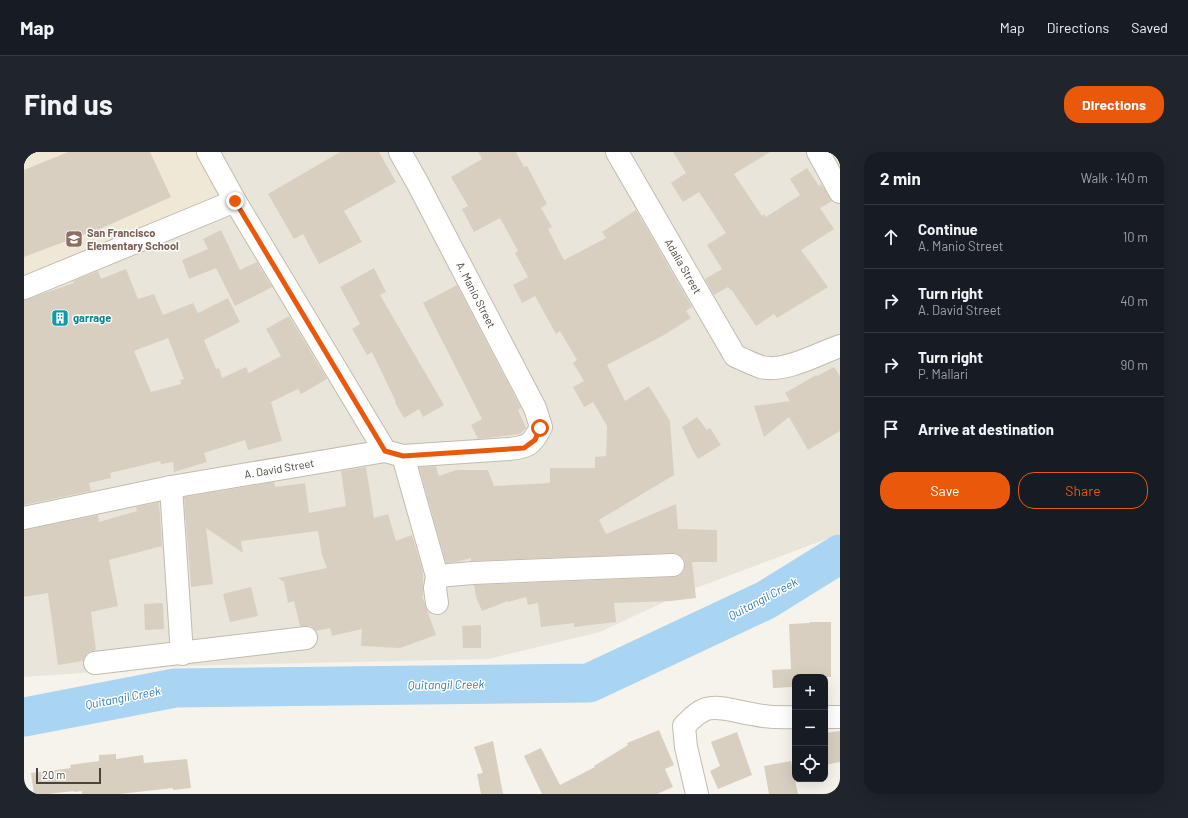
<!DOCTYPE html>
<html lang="en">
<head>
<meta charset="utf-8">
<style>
  body { margin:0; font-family:Barlow,sans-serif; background:#20242c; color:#f1f3f6 }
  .controls { position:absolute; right:12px; bottom:12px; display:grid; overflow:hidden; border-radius:8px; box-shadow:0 4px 16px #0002 }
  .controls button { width:36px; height:36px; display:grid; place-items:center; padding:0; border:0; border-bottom:1px solid #363941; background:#171b24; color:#f1f3f6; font:20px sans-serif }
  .scale { position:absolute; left:12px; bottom:10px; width:65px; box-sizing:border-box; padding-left:4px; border:2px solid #4b4439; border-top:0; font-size:11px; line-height:14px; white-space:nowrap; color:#4b4439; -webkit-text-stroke:3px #fff; paint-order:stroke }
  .stop { position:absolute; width:12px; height:12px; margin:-9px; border:3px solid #ea580c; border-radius:50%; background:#fff }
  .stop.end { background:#ea580c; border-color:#fff; box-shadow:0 1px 4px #0008 }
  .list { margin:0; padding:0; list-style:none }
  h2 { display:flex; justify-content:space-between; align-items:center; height:52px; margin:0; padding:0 16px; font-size:17px }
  h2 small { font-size:13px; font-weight:400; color:#9ea1a6 }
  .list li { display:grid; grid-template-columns:26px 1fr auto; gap:12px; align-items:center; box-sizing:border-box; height:64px; padding:0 16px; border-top:1px solid #363941 }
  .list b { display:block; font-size:15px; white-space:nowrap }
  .list p { margin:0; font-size:13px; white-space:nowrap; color:#9ea1a6 }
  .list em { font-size:13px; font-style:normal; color:#9ea1a6 }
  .actions { display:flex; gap:8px; padding:12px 16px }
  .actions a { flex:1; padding:9px 0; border:1px solid #ea580c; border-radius:16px; text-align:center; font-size:14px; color:#ea580c }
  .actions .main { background:#ea580c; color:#fff }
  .icon { flex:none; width:22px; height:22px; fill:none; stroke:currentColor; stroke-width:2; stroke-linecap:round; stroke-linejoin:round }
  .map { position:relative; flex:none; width:816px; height:642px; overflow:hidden; border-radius:16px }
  header { display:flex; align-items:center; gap:24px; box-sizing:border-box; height:56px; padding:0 20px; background:#171b24; border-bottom:1px solid #363941 }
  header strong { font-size:19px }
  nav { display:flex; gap:22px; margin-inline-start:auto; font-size:14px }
  .intro { display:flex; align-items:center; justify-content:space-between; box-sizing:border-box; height:96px; padding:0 24px }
  h1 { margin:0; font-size:28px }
  .button { padding:10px 18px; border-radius:16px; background:#ea580c; color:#fff; font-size:14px; font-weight:700 }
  main { display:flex; gap:24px; padding:0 24px }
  aside { flex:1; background:#171b24; border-radius:16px; box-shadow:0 4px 16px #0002 }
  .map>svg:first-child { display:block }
  .residential { fill:#eae5da }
  .education { fill:#efe8d6 }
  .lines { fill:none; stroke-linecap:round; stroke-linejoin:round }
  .river { stroke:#a9d4f2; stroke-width:39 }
  .building { fill:#d8cfc1; fill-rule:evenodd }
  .minor-casing { stroke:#c2bbae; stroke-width:24 }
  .minor { stroke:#fff; stroke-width:22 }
  .route { stroke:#ea580c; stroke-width:5 }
  .labels { text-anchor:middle; stroke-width:3; stroke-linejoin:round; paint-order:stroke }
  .education-label { font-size:11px; font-weight:bold; fill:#785e54; stroke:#fff; text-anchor:start }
  .street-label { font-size:11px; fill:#4b4439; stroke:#fff }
  .culture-label { font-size:11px; font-weight:bold; fill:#0d838f; stroke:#fff; text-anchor:start }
  .water-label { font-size:12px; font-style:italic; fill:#2e7ab2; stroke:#fff }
</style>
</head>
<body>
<header>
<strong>Map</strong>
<nav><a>Map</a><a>Directions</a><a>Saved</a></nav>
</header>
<div class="intro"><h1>Find us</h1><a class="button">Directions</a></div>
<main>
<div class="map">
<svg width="816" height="642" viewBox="0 0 816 642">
  <rect width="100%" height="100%" fill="#f6f3ec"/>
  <path class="residential" d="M0 0H816V382L664 439 576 480 464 507 157 514 0 525Z"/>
  <path class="education" d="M0 0H174L199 48 0 126Z"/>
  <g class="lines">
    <path class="river" d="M0 565 151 536 565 531 742 448 816 402"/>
  </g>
  <path class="building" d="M44 0H126L147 45 67 81 66 80 0 105V18Z
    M316 0H355L372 30 320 59 338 90 295 112 279 82 270 87 244 42Z
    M454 0H492L500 15 503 14 523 52 517 56 528 75 524 77 540 108 582 86 578 80 612 58 668 155 662 159 667 166 640 183 583 213 601 249 625 234 646 269 650 323 575 368 582 382 652 352 654 377 693 378V410H668L672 446 647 449 590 451 592 470 550 475V471L517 475 514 451 504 453 502 445 484 450V449L458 459 452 445 450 433 650 425 655 424 660 419 661 413 660 407 655 402 648 401 447 409V406L432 410 422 411 395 315 412 314 415 324 432 318H464L470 334 526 331V316H571V305L582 304 583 274 569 250 560 255 549 235 560 229 549 211 553 208 536 179 532 182 511 144 498 151 489 133 504 125 491 101 494 99 476 66 450 80 438 57 444 54 427 25 458 7Z
    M649 0H746L710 22 738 64 740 62 742 65 776 43 766 27 783 16 795 34 797 32 808 49 796 56 810 77 777 98 804 135 753 166 750 162 732 174 707 137 706 138 704 135 690 143 681 127 698 117 683 93 702 81 675 40 659 50 647 31 662 21Z
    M197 78 216 118 233 110 248 135 211 154 192 116 165 127 158 108 184 97 179 87Z
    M350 116 362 140 356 143 420 253 399 265 395 257 380 266 371 251 372 250 348 200 343 203 328 177 336 172 316 135Z
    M102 117 114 147 130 142 139 163 169 151 174 161 204 146 216 170 180 188 192 217 195 216 198 226 222 215 225 221 257 204 242 177 265 164 303 227 277 242 274 237 247 250 258 289 224 298 221 288 180 301 183 310 150 320 149 310 137 312 136 309 86 321 87 326 65 331 67 339 0 353V148L50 131 49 129 74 119 77 127ZM144 186 160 227 156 228 157 232 127 240 110 199Z
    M433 133 497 256 494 258 502 276 496 282 454 287 447 273 458 267 399 151Z
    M810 215 816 224V279L784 298 765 265 740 285 730 254 766 249 761 241 792 223 793 224Z
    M673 265 683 278 686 276 697 293 674 307 669 299 658 275Z
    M342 315 350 366 364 362 372 389 388 383 399 420V444H398L412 483 376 496 337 494 338 477 308 484 306 476 292 479 287 474H276L270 449 264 451 260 430 254 426 303 416 298 403 294 379 217 389 219 401 182 376 189 432 167 435 160 345 250 330 251 335 281 331 285 361 322 354 317 319Z
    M135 350 138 394 85 408 94 454 67 460 72 498 63 501 60 506 59 509 34 513 24 441 0 445V378L74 363 75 370 113 359 112 355Z
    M227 435 234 464 206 470 199 442Z
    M139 451 140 477 121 478 120 452Z
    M786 470H807V525H802L803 543H801V525H771V544L770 535 749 536 748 518 767 517 765 472 786 471Z
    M457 473V496H439L438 474Z
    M635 578 650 613 641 617 649 635 633 642H518L500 604 517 596 536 633 571 615 570 614 604 593 603 591Z
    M816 579V610L801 613V581Z
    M713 580 728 623 694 637 686 619 696 614 687 590Z
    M469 589 479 642H457L453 622 459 621 450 595Z
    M92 602V607L119 603 120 611 163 607 167 636 149 638V636L95 642H58V639L50 640V639L24 642H10L7 621 47 616 46 613 75 609V603Z
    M767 609 774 642H745L740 614Z"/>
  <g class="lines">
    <defs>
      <g id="minor">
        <path d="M184 0 211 49 361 299"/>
        <path id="s1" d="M593 0 711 204C719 207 728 212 737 215 760 221 794 202 816 194"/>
        <path d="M794 0 816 40"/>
        <path d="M0 136 211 49"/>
        <path d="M379 304 413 424 411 436 413 451"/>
        <path d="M147 335 158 502"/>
        <path id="s2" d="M0 366 147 335 361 299 379 304 485 297C504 295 508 293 517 275L511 256 393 30 376 0"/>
        <path d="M413 424 449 421 649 413"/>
        <path d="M71 511 282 486"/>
        <path d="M801 565H816"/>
        <path d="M673 642 662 595 660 574C666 568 673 560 682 557 695 553 714 560 728 562 742 565 756 566 771 565"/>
      </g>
    </defs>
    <use href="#minor" class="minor-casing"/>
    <use href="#minor" class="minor"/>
  </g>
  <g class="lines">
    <path class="route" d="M211 49 361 299 379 304 500 296 511 288 516 276"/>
  </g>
  <defs>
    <symbol id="school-square" viewBox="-11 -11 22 22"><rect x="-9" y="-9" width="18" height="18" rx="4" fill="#8d6e63" stroke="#fff"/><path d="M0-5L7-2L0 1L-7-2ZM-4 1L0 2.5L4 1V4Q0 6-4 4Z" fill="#fff"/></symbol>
    <symbol id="building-square" viewBox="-11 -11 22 22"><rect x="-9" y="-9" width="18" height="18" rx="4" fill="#0f9aa8" stroke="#fff"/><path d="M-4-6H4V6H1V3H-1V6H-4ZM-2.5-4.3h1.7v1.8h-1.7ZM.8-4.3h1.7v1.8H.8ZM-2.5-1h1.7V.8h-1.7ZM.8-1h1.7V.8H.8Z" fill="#fff"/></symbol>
  </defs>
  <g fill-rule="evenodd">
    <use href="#school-square" x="40" y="77" width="20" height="20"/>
    <use href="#building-square" x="26" y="156" width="20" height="20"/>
  </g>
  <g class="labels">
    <g class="education-label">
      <text x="63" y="85">San Francisco<tspan x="63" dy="13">Elementary School</tspan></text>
    </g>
    <g class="street-label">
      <text dy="4" stroke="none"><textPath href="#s1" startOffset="132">Adalia Street</textPath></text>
      <text transform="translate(452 143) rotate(63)" y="4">A. Manio Street</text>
      <text dy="4" stroke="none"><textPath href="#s2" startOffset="260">A. David Street</textPath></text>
    </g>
    <g class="culture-label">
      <text x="49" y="170">garrage</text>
    </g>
    <g class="water-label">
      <text transform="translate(739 447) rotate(-28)" y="4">Quitangil Creek</text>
      <text transform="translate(422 533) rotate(-1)" y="4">Quitangil Creek</text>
      <text transform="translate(99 546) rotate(-11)" y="4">Quitangil Creek</text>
    </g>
  </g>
</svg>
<div class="controls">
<button>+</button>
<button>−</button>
<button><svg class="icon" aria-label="locate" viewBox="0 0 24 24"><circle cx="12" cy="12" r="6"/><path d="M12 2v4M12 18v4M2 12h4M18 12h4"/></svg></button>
</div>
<div class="scale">20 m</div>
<div class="stop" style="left:516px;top:276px"></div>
<div class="stop end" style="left:211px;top:49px"></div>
</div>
<aside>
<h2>2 min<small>Walk · 140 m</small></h2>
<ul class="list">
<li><svg class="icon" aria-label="ahead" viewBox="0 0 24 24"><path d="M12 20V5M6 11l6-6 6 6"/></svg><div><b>Continue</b><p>A. Manio Street</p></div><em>10 m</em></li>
<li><svg class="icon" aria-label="right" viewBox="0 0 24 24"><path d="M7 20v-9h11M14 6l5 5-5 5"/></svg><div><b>Turn right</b><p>A. David Street</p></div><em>40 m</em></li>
<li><svg class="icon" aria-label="right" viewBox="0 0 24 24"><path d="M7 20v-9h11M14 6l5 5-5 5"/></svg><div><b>Turn right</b><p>P. Mallari</p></div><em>90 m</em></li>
<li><svg class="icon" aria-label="arrive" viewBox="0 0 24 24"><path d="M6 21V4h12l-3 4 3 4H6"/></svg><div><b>Arrive at destination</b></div></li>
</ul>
<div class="actions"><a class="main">Save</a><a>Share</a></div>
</aside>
</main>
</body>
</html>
